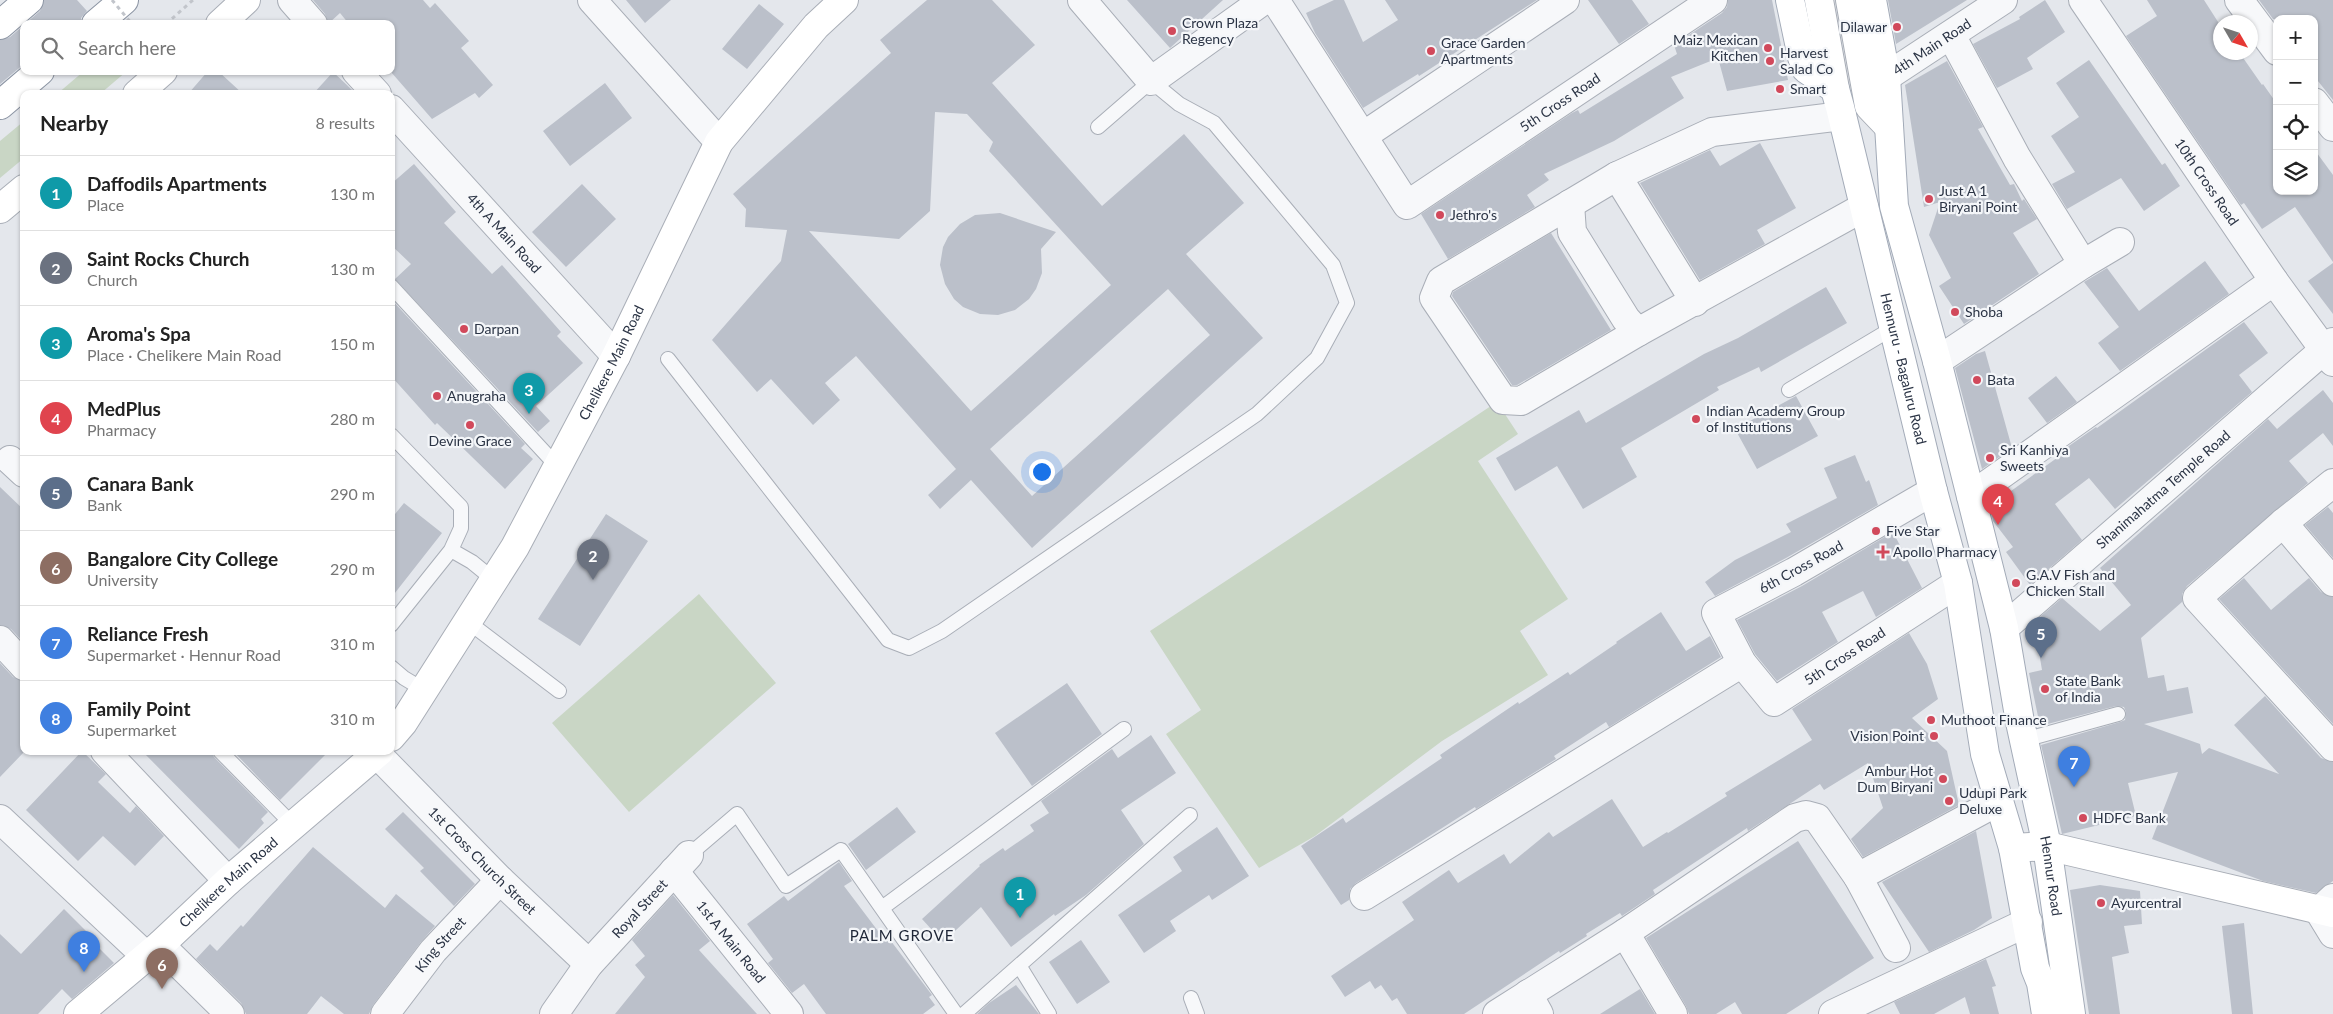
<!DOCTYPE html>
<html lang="en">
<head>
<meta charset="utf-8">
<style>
  body { margin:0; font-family:Lato,sans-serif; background:#f2f2f2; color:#222 }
  .controls { position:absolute; right:15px; top:15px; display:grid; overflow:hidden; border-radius:10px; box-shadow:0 1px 4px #0004 }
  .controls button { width:45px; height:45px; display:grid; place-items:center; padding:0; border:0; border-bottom:1px solid #e0e0e0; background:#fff; color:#222; font:25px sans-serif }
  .compass { position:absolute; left:2213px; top:15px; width:45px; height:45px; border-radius:50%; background:#fff; box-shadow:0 1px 4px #0004; rotate:129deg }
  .you { position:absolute; left:1041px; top:471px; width:18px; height:18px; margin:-12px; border:4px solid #fff; border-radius:50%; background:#1a73e8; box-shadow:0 0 0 8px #1a73e833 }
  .badge { display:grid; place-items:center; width:32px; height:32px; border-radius:50%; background:#d1495b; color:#fff; font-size:16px; font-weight:700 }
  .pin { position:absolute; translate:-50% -41px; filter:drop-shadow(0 1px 2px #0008) }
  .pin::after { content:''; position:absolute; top:26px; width:18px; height:15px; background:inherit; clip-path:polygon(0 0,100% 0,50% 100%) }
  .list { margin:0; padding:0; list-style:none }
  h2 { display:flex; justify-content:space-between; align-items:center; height:65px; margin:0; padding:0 20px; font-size:21px }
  h2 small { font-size:16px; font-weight:400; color:#767676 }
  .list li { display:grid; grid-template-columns:32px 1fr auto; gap:15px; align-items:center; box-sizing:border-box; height:75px; padding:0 20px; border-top:1px solid #e0e0e0 }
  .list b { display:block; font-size:19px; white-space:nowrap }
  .list p { margin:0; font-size:16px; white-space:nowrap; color:#767676 }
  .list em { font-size:16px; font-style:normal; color:#767676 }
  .icon { flex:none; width:28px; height:28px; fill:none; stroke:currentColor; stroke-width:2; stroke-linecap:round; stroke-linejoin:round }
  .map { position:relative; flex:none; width:2333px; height:1014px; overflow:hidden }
  .search { position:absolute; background:#fff; box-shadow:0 1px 4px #0004; left:20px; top:20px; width:375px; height:55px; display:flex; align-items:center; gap:12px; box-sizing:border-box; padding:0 18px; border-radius:10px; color:#767676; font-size:19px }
  .panel { position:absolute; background:#fff; box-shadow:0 1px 4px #0004; left:20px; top:90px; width:375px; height:665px; border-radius:10px }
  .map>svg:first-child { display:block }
  .green { fill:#c9d6c5 }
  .building { fill:#bbc0ca; fill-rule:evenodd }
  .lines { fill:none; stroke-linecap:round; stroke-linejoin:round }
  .lane-casing { stroke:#a9aeb7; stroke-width:16 }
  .street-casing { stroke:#a9aeb7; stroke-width:30 }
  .secondary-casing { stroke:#a9aeb7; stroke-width:30 }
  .primary-casing { stroke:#a3abb8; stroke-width:30 }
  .highway-casing { stroke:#8b94a3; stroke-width:30 }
  .path { stroke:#c2c5cb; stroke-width:3; stroke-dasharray:4 4; stroke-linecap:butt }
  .lane { stroke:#f7f8fa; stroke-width:14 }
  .street { stroke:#f7f8fa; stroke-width:28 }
  .secondary { stroke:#fff; stroke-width:28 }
  .primary { stroke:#fff; stroke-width:28 }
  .highway { stroke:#fff; stroke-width:28 }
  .path-bridge { stroke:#c2c5cb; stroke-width:3; stroke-dasharray:4 4; stroke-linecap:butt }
  .poi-dot { fill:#d1495b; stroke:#f4f6f9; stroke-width:2 }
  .labels { text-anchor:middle; stroke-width:4.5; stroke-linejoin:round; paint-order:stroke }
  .poi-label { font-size:14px; fill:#2b3445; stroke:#f4f6f9; text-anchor:start }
  .street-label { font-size:14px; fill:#2b3445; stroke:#f4f6f9 }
  .neighbourhood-label { font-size:15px; letter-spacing:1px; fill:#1d2536; stroke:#f4f6f9 }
</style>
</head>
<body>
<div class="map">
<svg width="2333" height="1014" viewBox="0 0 2333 1014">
  <rect width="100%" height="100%" fill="#e4e7ec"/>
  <path class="green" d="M84 71H127L100 94H57Z
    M24 121V158L0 178V141Z
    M1497 402 1518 434 1478 461 1568 599 1520 631 1548 675 1442 741 1315 836 1259 868 1166 734 1201 710 1150 631Z
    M699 594 776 683 629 812 552 723Z"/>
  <path class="building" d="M44 0H77L87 11 81 18V24H25L40 11Z
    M313 0H423L430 8 435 3 469 41 461 48 493 85 479 98 475 93 432 119 391 72V24H349L340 13 328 24 325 14Z
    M626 0H671L645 23Z
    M927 0H992L1035 45 992 83 1102 206 1184 134 1244 203 1186 254 1263 338 1032 548 971 480 940 509 928 495 956 469 856 356 825 383 840 400 813 425 771 379 757 392 712 340 781 261 787 230 745 227 746 209 733 194 891 53 880 40ZM935 112 967 114 993 142 989 151 1111 285 971 411 809 231 899 239 930 211ZM1168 289 1210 335 1032 496 990 449Z
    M1127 0H1223L1170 48Z
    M1334 0H1344L1363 42 1398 20 1385 0H1537L1419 76 1418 74 1363 108 1315 33 1306 13Z
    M1588 0H1632L1649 24 1619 44Z
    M1728 0H1772L1788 80 1727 91 1718 58 1671 77 1684 98 1614 141 1544 174 1549 180 1527 195 1535 207 1448 259 1421 214 1572 113 1578 110 1580 114 1677 54 1674 45 1722 13 1727 7Z
    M1888 0H1967L1896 44Z
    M2045 0 2065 32 2027 58 2033 69 1997 88 1973 44 2020 19 2019 17Z
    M2147 0H2204L2220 25V52H2239L2262 85 2263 84 2277 104V191H2314V149L2333 175V262L2295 207 2262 229 2244 203 2241 205 2126 36 2157 16Z
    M2259 0H2333V100L2314 76V19H2273Z
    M759 4 784 24 747 69 722 49Z
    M24 25V64L0 84V40L10 37Z
    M2089 60 2162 165 2165 163 2180 186 2144 211 2121 178 2067 209 2052 184 2075 172 2051 136 2079 117 2056 83Z
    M1947 61 1983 127 1978 129 2010 185 2014 184 2022 201 2024 199 2037 219 2013 233 2039 274 1964 324 1939 286 1951 278 1929 235 1940 202 1924 207 1905 85Z
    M208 71H218L243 94H188Z
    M333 72 347 85 356 94H313Z
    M605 83 632 118 570 166 543 131Z
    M1760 143 1796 208 1757 230 1765 244 1700 280 1640 183 1710 150 1720 166Z
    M414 164 456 212 444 223 492 274 502 265 561 332 557 336 583 363 536 406 550 421 538 432 395 279 411 264 391 245V184Z
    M582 184 616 219 566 267 532 232Z
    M1000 213 1056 232 1041 249 1042 273 1036 289 1029 299 1015 310 998 315 980 314 963 307 954 299 945 284 940 265 943 247 948 237 960 224 975 215Z
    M1551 233 1611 330 1517 385H1512L1452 296 1453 292Z
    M2205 261 2229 294 2120 371 2098 343 2119 327 2084 282 2107 268 2139 311Z
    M2333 263V314L2308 281Z
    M1826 287 1847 323 1761 372 1759 367 1717 387 1719 390 1621 448 1637 477 1583 509 1557 466 1515 491 1496 458 1579 410 1586 423 1704 354 1738 338Z
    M391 299 525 444 521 448 533 459 505 489 437 423 435 425 391 376Z
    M2244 322 2268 353 2239 375 2252 392 2115 509 2089 478 2055 504 2082 540 2030 585 2006 552 2013 547 1993 521 1990 506 2068 450 2066 448 2096 427 2097 428Z
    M1985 351 2012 448 1982 469 1955 368 1976 354Z
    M2056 376 2077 402 2047 423 2028 398Z
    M2323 390 2333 403V446L2323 433 2289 461 2308 483 2187 586 2182 594V602L2141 638 2148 678 2164 675 2167 691 2188 687 2193 713 2144 724 2200 744 2202 754 2209 748 2279 774 2234 725 2265 696 2321 758 2333 762V881L2316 893 2263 881 2152 839 2178 772 2128 783 2136 816 2062 834 2041 745 2120 722 2125 720 2126 712 2124 707 2116 706 2040 726 2029 673 2042 670 2034 622 2062 598 2100 631 2131 605 2100 568 2268 419 2277 429Z
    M1796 396 1818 436 1757 469 1735 429Z
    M1855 455 1866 482 1869 480 1878 505 1786 558 1715 596 1705 582 1735 560 1791 532 1786 524 1837 498 1824 468Z
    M0 487 24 510V643L11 629 0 625Z
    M404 503 442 533 391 598V519Z
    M2328 507 2333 513V558L2305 525Z
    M606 514 648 541 580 646 538 619Z
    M1893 532 1922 588 1876 617 1863 591 1822 612 1838 642 1777 681 1755 654 1737 620 1802 586Z
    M2244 578 2271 610 2309 578 2321 592 2333 597V724L2219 599Z
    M1661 612 1686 651 1710 636 1721 657 1609 727 1606 722 1554 756 1556 759 1476 809 1475 807 1356 883 1350 889 1349 900 1341 905 1301 846 1343 818 1346 823 1442 758 1440 755 1518 702 1519 704 1568 672 1570 675 1617 643 1616 642Z
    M1909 633 1927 664 1938 699 1912 718 1947 751 1959 805 1863 857 1851 839 1883 808 1868 763 1824 790 1820 784 1748 831 1747 828 1653 890 1655 894 1622 916 1620 913 1586 934 1587 936 1560 953 1559 951 1464 1014H1407L1397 998 1392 1001 1381 985 1375 989 1370 981 1345 997 1331 976 1414 920 1402 902 1449 870 1458 883 1504 854 1510 864 1549 832 1553 837 1612 799 1643 847 1667 832 1668 833 1727 796 1725 793 1812 740 1792 709Z
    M0 663 13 677 24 681V752L0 777Z
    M1067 683 1102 734 1032 786 995 733Z
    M1151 735 1176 773 1121 810 1144 844 1086 895 1055 916 1054 914 1011 947 981 907 943 942 922 919 980 866 979 865 1003 848 1005 851 1034 831 1030 825 1049 813 1041 801 1112 749 1118 758Z
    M82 751 106 774 98 782 130 813 136 806 164 836 135 866 103 836 78 861 26 810Z
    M142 751H211L214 757 268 812 261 819 264 823 239 849Z
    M233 751H329L280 800Z
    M897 807 916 832 866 870 848 844Z
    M403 812 475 884 454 906 420 871 424 868 385 829Z
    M1217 827 1249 876 1212 900 1209 895 1170 921 1176 931 1144 953 1118 915 1182 871 1173 857Z
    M1976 831 1992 918 1974 930 1929 952 1882 882Z
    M1798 841 1874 958 1786 1014H1742L1735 1002 1716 1014H1689L1686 1006 1646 938Z
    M313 847 385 908 396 894 435 926 421 942 373 1005 369 1014H344L321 996 307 1014H246L241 1003 196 959 210 944 217 951 241 925 243 927Z
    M839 862 852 881 844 886 878 931 881 928 932 995 929 997 935 1005 923 1014H826L804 984 792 993 768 963 773 959 747 924 784 896 788 901Z
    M2100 885 2140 891 2142 924 2124 926 2129 953 2112 957 2120 1014H2089L2070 890Z
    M673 895 710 941 699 950 757 1014H615L645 977 635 965 645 956 632 940Z
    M64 909 92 937 90 939 114 963 72 999 62 989 38 1014H0V934L21 954Z
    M2244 923 2253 1014H2232L2222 926Z
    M1081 940 1110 982 1077 1004 1049 962Z
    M1986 959 1996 986 1992 987 1999 1014H1970L1965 997 1934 1014H1900L1894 1002Z
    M1016 985 1039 1014H977L989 1003Z
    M1640 989 1655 1014H1600Z"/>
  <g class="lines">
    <defs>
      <path id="lane" d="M391 286 557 466
        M668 359 888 640 909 648 942 631 1257 414 1317 358 1347 303 1333 265 1214 123 1179 104 1151 81 1098 127
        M1789 390 1893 328
        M391 435 461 507V528L451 550 391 625
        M451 550 472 562 494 580
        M467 621 559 691
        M391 667 404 678 424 690
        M2024 740 2118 714
        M220 751 294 826
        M689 855 737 814 786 886 841 850 956 1014
        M882 908 1124 729
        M1020 967 1049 1014
        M1191 998 1197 1014
        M964 1014 1190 815"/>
      <g id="street">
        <path d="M292 0 313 24"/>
        <path d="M592 0 719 142"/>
        <path d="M1082 0 1151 81 1264 0"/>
        <path id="s1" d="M1275 0 1407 205 1713 0"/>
        <path id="s2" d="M2083 0 2274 281 2333 362"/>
        <path d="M2239 0 2277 51"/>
        <path d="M356 71 377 94"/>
        <path id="s3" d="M1886 77 2003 0"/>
        <path d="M2314 102 2333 127"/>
        <path id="s4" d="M391 109 616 356"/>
        <path d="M1842 116 1712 132 1617 176 1441 281 1434 298 1503 400 1521 401 1638 332 1864 207"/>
        <path d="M1363 136 1565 0"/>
        <path d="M1617 176 1695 302"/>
        <path d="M1570 204 1572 232 1626 319 1638 332"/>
        <path d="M2083 264 2120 242"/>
        <path d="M1937 361 2083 264 2017 158 1951 35"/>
        <path d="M10 460 24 473"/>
        <path d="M2333 483 2283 523 2197 598 2333 747"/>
        <path id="s5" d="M1933 491 1794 572 1716 613 1742 663 1774 702 1958 583"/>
        <path d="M1971 496 2274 281"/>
        <path d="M2283 523 2333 582"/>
        <path id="s6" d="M2004 628 2333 342"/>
        <path d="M0 640 24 666"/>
        <path d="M105 751 228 881"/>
        <path id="s7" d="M374 751 500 880 589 964"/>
        <path d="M0 819 146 956"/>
        <path id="s8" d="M674 871 789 1014"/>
        <path d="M1858 877 1999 801"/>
        <path d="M1364 896 1742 663"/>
        <path d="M2333 898 2319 911 2333 934"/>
        <path d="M1625 933 1673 1014"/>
        <path d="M160 945 230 1014"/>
        <path d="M1528 994 1539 1014"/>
        <path id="s9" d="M385 1014 433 951 500 880"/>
        <path id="s10" d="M554 1014 589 964 689 855"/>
        <path d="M1497 1014 1625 933 1795 818 1806 815 1817 818 1858 877 1896 948"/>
        <path d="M1833 1014 2028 922"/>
      </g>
      <g id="secondary">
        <path d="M1819 0 1835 89"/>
        <path d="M1850 0 1869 106 1889 127"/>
        <path d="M220 24 246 0"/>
        <path d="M137 94 163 71"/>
        <path d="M0 209 24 189"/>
        <path id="s11" d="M391 737 403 723 515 547 616 356 719 142 816 26 844 0"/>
        <path d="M2013 848 2047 846 2333 913"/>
        <path id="s12" d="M78 1014 160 945 228 881 380 751"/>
      </g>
      <g id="primary">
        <path id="s13" d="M1790 0 1802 57 1806 69 1835 89 1840 107 1933 491 1958 583 1985 754 2013 848 2035 968 2041 983 2046 1014"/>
        <path id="s14" d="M1872 0 1886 77 1894 206 1937 361 2004 628 2020 722 2047 846 2071 1014"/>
      </g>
      <path id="highway" d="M96 24 124 0
        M0 25 29 0
        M0 105 40 71"/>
    </defs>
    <use href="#lane" class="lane-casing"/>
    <use href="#street" class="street-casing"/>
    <use href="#secondary" class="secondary-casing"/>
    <use href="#primary" class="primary-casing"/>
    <use href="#highway" class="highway-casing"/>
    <path class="path" d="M166 24 193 0"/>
    <use href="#lane" class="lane"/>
    <use href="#street" class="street"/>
    <use href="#secondary" class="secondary"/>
    <use href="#primary" class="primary"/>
    <use href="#highway" class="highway"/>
    <path class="path-bridge" d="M112 0 132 24"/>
  </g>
  <g class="poi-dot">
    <circle cx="1897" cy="27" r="5"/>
    <circle cx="1172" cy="31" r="5"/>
    <circle cx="1768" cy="48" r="5"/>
    <circle cx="1431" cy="51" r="5"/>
    <circle cx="1770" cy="61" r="5"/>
    <circle cx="1780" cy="89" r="5"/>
    <circle cx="1929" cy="199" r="5"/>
    <circle cx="1440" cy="215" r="5"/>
    <circle cx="1955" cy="312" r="5"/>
    <circle cx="464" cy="329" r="5"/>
    <circle cx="1977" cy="380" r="5"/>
    <circle cx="437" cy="396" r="5"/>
    <circle cx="1696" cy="419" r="5"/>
    <circle cx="470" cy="425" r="5"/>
    <circle cx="1990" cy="458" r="5"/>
    <circle cx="1876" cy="531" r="5"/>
    <path d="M1880.5 544.5h5v5h5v5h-5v5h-5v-5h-5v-5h5z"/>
    <circle cx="2016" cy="583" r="5"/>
    <circle cx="2045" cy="689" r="5"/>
    <circle cx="1931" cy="720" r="5"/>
    <circle cx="1934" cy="736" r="5"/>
    <circle cx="1943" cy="779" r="5"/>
    <circle cx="1949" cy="801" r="5"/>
    <circle cx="2083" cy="818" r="5"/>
    <circle cx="2101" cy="903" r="5"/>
  </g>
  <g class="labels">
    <g class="poi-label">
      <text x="1182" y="28">Crown Plaza<tspan x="1182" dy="16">Regency</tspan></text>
      <text x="1887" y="32" text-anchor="end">Dilawar</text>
      <text x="1758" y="45" text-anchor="end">Maiz Mexican<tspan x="1758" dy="16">Kitchen</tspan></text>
      <text x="1441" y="48">Grace Garden<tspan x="1441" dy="16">Apartments</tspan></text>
      <text x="1780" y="58">Harvest<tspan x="1780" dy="16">Salad Co</tspan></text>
      <text x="1790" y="94">Smart</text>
      <text x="1939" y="196">Just A 1<tspan x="1939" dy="16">Biryani Point</tspan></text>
      <text x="1450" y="220">Jethro's</text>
      <text x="1965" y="317">Shoba</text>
      <text x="474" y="334">Darpan</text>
      <text x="1987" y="385">Bata</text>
      <text x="447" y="401">Anugraha</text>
      <text x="1706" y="416">Indian Academy Group<tspan x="1706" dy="16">of Institutions</tspan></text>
      <text x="470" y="446" text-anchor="middle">Devine Grace</text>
      <text x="2000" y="455">Sri Kanhiya<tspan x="2000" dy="16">Sweets</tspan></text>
      <text x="1886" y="536">Five Star</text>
      <text x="1893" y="557">Apollo Pharmacy</text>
      <text x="2026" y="580">G.A.V Fish and<tspan x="2026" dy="16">Chicken Stall</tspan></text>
      <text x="2055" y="686">State Bank<tspan x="2055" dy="16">of India</tspan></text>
      <text x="1941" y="725">Muthoot Finance</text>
      <text x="1924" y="741" text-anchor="end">Vision Point</text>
      <text x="1933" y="776" text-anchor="end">Ambur Hot<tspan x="1933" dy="16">Dum Biryani</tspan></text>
      <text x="1959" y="798">Udupi Park<tspan x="1959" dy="16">Deluxe</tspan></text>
      <text x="2093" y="823">HDFC Bank</text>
      <text x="2111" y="908">Ayurcentral</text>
    </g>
    <g class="street-label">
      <text dy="5" stroke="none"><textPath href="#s3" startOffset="55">4th Main Road</textPath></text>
      <text dy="5" stroke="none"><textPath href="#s1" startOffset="428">5th Cross Road</textPath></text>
      <text dy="5" stroke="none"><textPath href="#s2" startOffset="220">10th Cross Road</textPath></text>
      <text dy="5" stroke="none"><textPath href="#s4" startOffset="168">4th A Main Road</textPath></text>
      <text dy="5" stroke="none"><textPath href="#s11" startOffset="435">Chelikere Main Road</textPath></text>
      <text dy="5" stroke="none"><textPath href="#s13" startOffset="394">Hennuru - Bagaluru Road</textPath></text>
      <text dy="5" stroke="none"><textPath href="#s6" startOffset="211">Shanimahatma Temple Road</textPath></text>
      <text transform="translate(1801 567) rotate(-29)" y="5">6th Cross Road</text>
      <text dy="5" stroke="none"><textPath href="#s5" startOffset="440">5th Cross Road</textPath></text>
      <text dy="5" stroke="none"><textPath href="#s7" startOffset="154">1st Cross Church Street</textPath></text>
      <text dy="5" stroke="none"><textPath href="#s14" startOffset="896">Hennur Road</textPath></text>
      <text dy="5" stroke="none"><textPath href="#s12" startOffset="200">Chelikere Main Road</textPath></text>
      <text dy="5" stroke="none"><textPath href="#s10" startOffset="136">Royal Street</textPath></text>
      <text dy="5" stroke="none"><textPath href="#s8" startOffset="91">1st A Main Road</textPath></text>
      <text dy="5" stroke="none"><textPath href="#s9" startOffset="89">King Street</textPath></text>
    </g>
    <g class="neighbourhood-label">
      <text x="902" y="941">PALM GROVE</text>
    </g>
  </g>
</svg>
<div class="controls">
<button>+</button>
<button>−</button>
<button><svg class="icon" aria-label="locate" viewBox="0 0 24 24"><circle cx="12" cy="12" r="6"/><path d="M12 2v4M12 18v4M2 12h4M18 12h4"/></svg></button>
<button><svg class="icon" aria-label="layers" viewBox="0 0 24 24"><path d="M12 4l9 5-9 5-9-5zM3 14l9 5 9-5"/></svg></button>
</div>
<svg class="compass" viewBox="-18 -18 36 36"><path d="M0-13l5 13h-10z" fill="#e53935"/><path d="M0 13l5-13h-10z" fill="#767676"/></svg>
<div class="you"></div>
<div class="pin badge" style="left:1020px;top:918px;background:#0f9aa8">1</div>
<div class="pin badge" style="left:593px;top:580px;background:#6b7280">2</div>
<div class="pin badge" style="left:529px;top:414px;background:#0f9aa8">3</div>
<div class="pin badge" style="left:1998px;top:525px;background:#e0444e">4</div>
<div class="pin badge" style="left:2041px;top:658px;background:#5c6f8a">5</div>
<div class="pin badge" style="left:162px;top:989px;background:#8d6e63">6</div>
<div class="pin badge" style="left:2074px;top:787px;background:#3f7fe0">7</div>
<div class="pin badge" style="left:84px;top:972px;background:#3f7fe0">8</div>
<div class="search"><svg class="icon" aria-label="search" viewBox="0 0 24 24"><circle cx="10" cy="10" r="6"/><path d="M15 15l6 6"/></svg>Search here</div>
<section class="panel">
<h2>Nearby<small>8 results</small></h2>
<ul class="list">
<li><span class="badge" style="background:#0f9aa8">1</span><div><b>Daffodils Apartments</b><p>Place</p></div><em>130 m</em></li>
<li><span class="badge" style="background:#6b7280">2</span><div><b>Saint Rocks Church</b><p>Church</p></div><em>130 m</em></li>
<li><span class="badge" style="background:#0f9aa8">3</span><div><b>Aroma's Spa</b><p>Place · Chelikere Main Road</p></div><em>150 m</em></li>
<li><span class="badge" style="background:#e0444e">4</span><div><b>MedPlus</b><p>Pharmacy</p></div><em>280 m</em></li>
<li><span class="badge" style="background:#5c6f8a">5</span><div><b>Canara Bank</b><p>Bank</p></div><em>290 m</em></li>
<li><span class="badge" style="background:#8d6e63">6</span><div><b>Bangalore City College</b><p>University</p></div><em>290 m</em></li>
<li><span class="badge" style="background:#3f7fe0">7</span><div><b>Reliance Fresh</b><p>Supermarket · Hennur Road</p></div><em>310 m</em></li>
<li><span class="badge" style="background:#3f7fe0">8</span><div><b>Family Point</b><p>Supermarket</p></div><em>310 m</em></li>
</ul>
</section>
</div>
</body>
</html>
